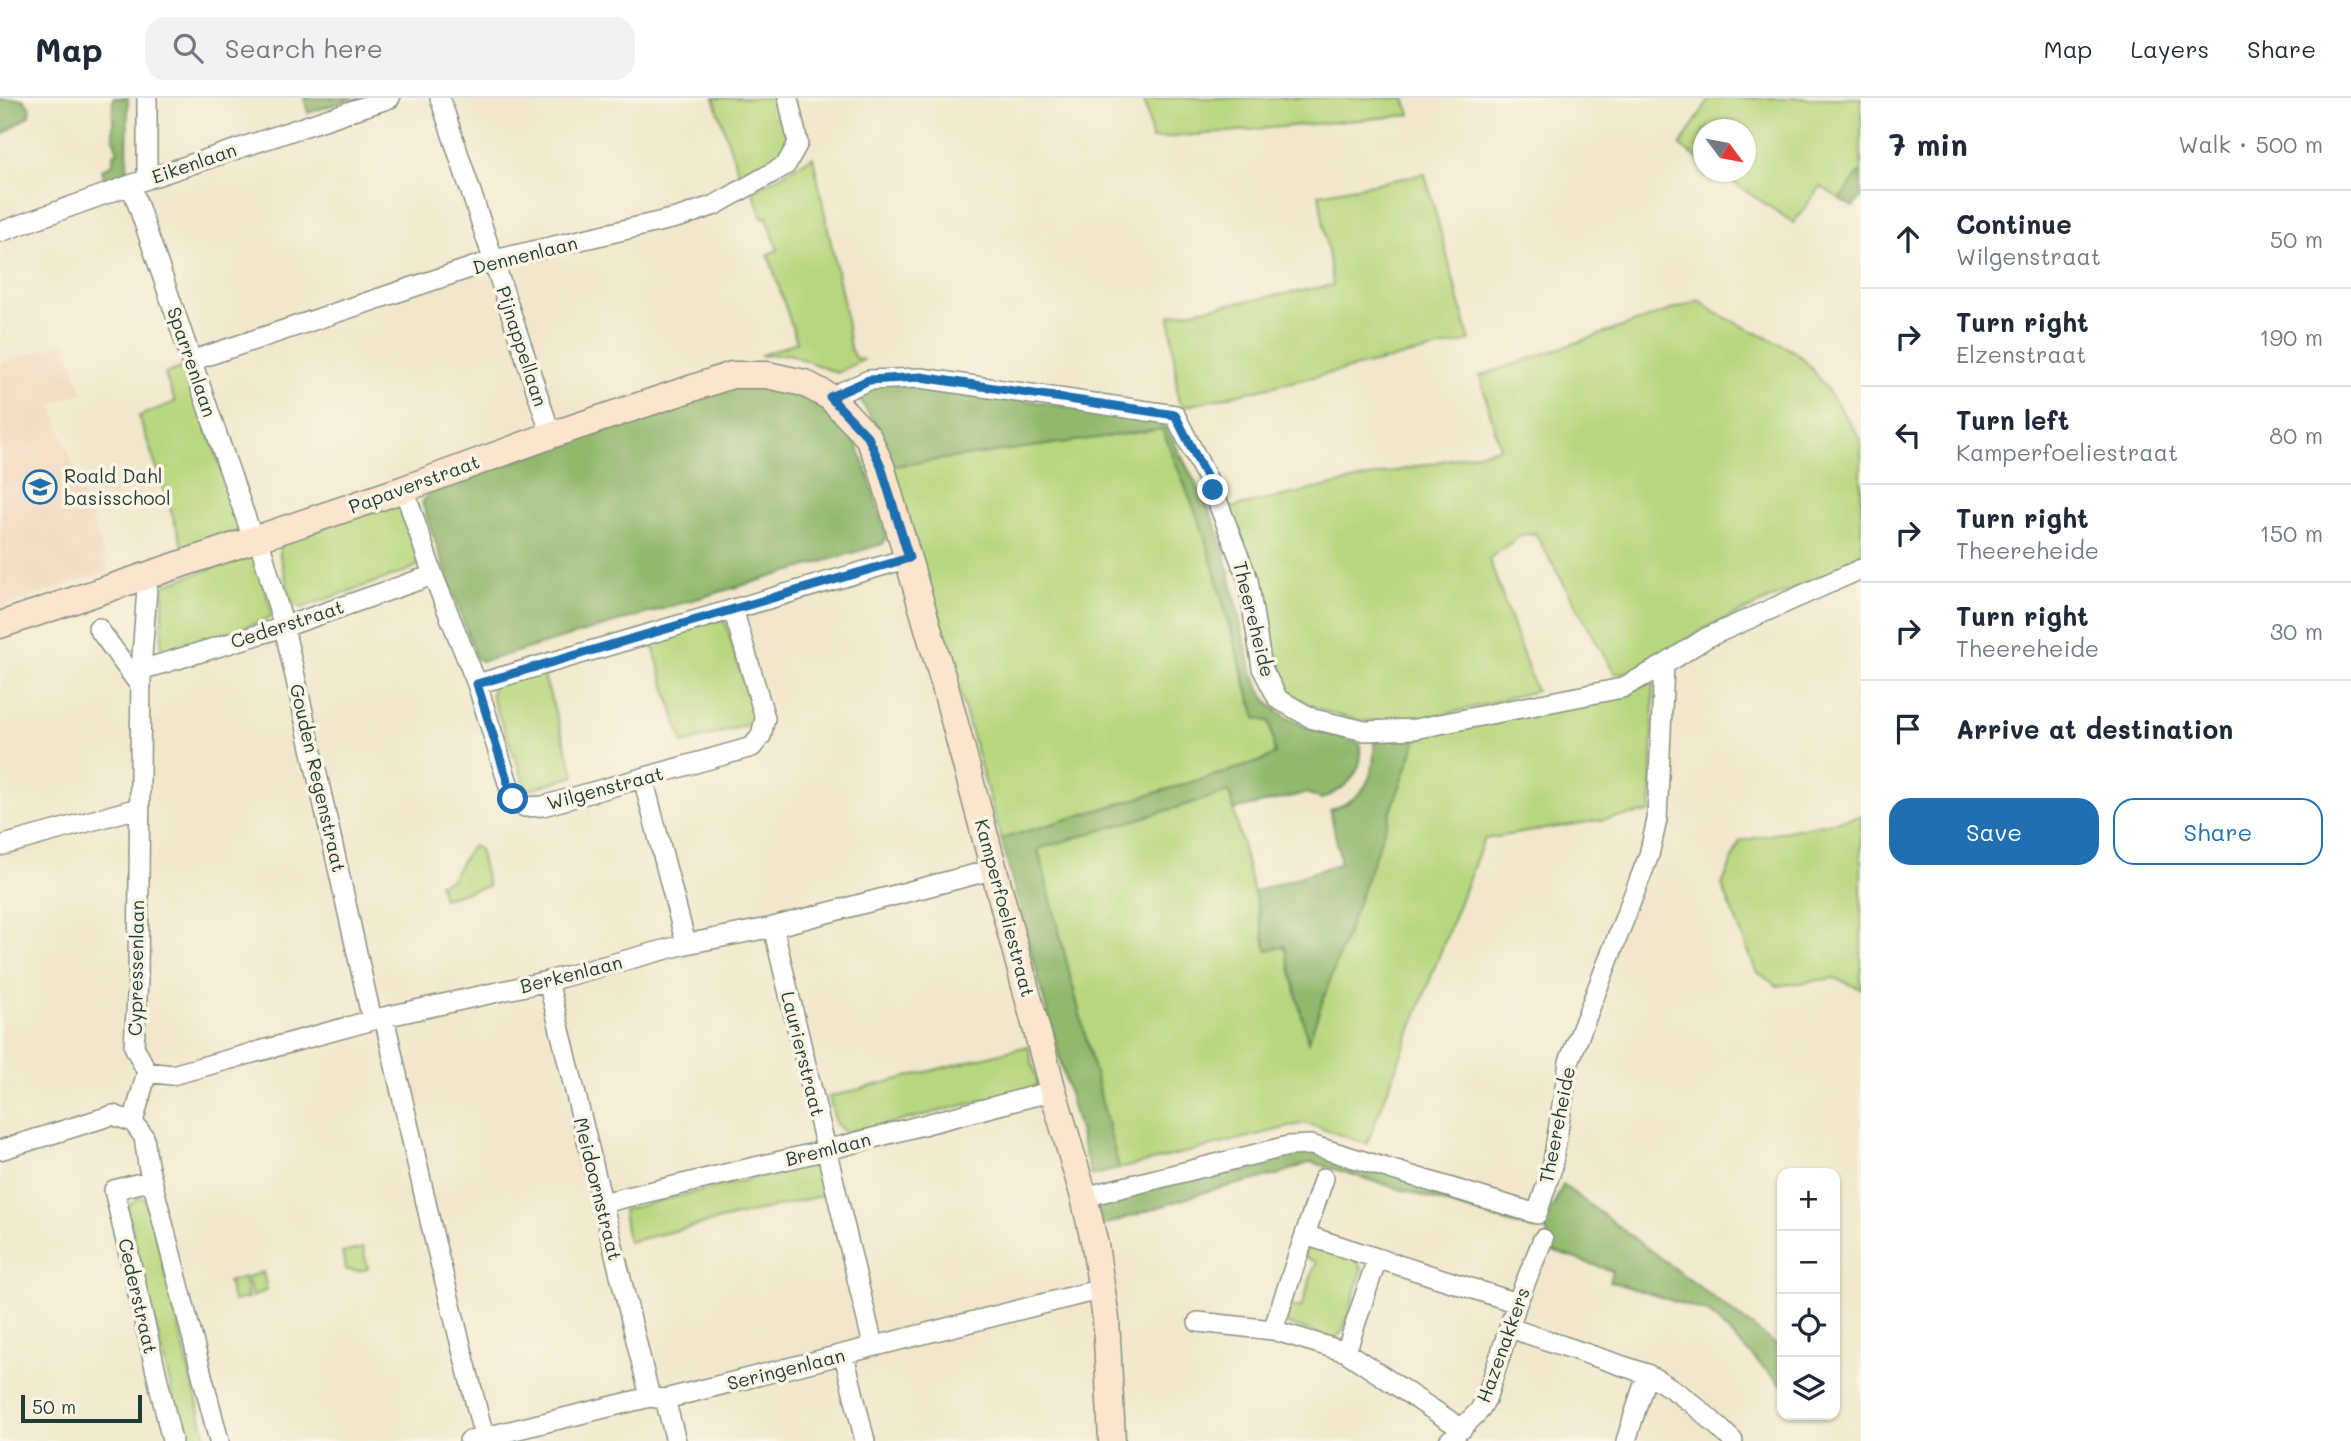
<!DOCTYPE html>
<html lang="en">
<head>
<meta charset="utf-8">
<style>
  body { margin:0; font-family:Mali,sans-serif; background:#f2f2f3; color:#1f2937 }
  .controls { position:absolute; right:21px; bottom:21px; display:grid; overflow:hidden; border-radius:14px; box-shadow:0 2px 5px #0004 }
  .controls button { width:63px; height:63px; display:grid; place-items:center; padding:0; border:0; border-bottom:2px solid #e0e1e3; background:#fff; color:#1f2937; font:35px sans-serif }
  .compass { position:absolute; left:1693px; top:21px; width:63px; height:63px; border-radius:50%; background:#fff; box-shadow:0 2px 5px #0004; rotate:122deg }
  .scale { position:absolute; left:21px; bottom:18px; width:121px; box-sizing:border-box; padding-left:7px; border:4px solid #1f3d34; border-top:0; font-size:19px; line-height:24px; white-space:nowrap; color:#1f3d34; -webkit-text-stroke:5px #fcf5e5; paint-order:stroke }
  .stop { position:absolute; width:21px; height:21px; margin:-16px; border:5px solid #1f6fb2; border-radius:50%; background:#fff }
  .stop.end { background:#1f6fb2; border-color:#fff; box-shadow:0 2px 7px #0008 }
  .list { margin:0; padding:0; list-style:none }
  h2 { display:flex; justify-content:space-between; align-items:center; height:91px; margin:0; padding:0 28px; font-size:30px }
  h2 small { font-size:23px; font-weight:400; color:#747a83 }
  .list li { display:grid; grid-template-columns:46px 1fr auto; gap:21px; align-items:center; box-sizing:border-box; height:98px; padding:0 28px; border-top:2px solid #e0e1e3 }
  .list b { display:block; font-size:26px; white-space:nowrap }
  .list p { margin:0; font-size:23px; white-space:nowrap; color:#747a83 }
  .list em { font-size:23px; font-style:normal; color:#747a83 }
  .actions { display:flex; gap:14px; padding:21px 28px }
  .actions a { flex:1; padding:16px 0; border:2px solid #1f6fb2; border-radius:21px; text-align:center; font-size:24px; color:#1f6fb2 }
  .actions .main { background:#1f6fb2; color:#fff }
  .icon { flex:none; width:38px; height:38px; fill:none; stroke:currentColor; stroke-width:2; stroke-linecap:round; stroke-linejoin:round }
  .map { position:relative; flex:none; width:1861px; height:1343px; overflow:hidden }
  header { display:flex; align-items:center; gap:42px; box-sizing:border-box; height:98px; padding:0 35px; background:#fff; border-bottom:2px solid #e0e1e3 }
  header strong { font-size:33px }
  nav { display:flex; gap:38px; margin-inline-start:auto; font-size:24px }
  .search { width:490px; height:63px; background:#f2f2f3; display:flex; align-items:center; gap:18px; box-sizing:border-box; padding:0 24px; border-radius:21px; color:#747a83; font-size:26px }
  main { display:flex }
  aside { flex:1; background:#fff }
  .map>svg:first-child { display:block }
  .built { fill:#f1d5bd }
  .green { fill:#b7d77e; stroke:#6b8a59; stroke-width:2 }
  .forest { fill:#91b86d; stroke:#587a50; stroke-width:2 }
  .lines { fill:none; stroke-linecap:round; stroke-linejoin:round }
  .street-casing { stroke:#889280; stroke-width:22 }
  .secondary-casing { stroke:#889280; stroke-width:29 }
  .street { stroke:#fff; stroke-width:19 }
  .secondary { stroke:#fbe5cf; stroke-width:26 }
  .route { stroke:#1f6fb2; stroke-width:9 }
  .labels { text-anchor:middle; stroke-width:7; stroke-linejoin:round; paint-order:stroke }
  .street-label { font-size:19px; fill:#1f3d34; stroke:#fcf5e5 }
  .poi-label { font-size:19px; fill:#1f3d34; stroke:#fcf5e5; text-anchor:start }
</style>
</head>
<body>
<header>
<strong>Map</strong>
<div class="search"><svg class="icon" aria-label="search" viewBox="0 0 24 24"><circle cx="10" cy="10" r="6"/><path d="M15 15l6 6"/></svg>Search here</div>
<nav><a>Map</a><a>Layers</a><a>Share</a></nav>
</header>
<main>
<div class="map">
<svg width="1861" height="1343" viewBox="0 0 1861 1343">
  <rect width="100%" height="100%" fill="#fcf5e5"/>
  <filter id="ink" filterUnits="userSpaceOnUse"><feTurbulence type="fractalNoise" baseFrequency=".0143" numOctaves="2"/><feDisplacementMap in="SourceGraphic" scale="14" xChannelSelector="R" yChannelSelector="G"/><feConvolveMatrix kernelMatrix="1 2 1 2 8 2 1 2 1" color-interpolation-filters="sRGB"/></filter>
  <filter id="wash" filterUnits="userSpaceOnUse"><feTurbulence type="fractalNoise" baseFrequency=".00686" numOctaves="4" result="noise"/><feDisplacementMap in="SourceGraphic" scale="28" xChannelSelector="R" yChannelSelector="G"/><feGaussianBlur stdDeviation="1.57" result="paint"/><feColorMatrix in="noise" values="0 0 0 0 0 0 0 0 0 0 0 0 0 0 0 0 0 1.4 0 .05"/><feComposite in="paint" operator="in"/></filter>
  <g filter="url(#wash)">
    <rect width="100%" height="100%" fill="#f2e7cc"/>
    <path class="built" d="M66 244 83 295 52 306 109 473 0 510V266Z"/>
    <path class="green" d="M714 0H779L789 46 787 54 740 80Z
      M1144 0H1405L1410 17 1152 41Z
      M1710 0H1861V73L1840 101 1820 88 1794 125 1717 74H1745V32H1703V64L1680 48Z
      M813 59 844 207 850 250 855 260 863 262 837 275 789 256 759 258 797 244 768 156 778 152 767 119 762 120 753 93Z
      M1425 76 1470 243 1182 309 1178 301 1170 217 1333 187 1319 96Z
      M1700 202 1716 215 1792 252 1804 262 1817 277 1861 341V460L1707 530 1636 572 1615 576 1535 435 1521 437 1489 461 1536 593C1466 609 1388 642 1318 610 1289 597 1279 590 1269 560 1253 511 1252 456 1230 410L1500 350 1480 278Z
      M188 267 241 433 184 452 139 318 175 304 165 276Z
      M1163 331 1203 433 1251 606 1270 624 1275 656 1259 664 1001 741 942 531 893 368Z
      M388 407 399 409 402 411 420 466 407 473 301 510 292 504 280 458V445Z
      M250 457 258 463 272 517 265 522 165 557 161 551 164 487Z
      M724 520 756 624 683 646 650 539Z
      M542 572 575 678 532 691H527L492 600V587Z
      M1654 580 1651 714 1484 741 1367 1046 1305 1025 1119 1071 1038 750 1229 693 1267 851 1285 848 1308 942 1418 638Z
      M1861 718V891L1834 880 1777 888 1756 873 1722 787 1740 743Z
      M472 748 479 751 488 788 443 800 439 785 450 782Z
      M1028 948 1038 988 878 1029 845 1034 836 1026 829 999Z
      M815 1065 823 1068 829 1096 628 1144 623 1112Z
      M140 1099 146 1102 148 1106 207 1343H184L128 1116 127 1109Z
      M1312 1149 1357 1162 1362 1172 1343 1233 1335 1241 1287 1226 1284 1219 1288 1207 1301 1210 1316 1164 1303 1159 1307 1151Z
      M363 1150 368 1171 358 1173 346 1172 342 1155Z
      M263 1174 267 1192 252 1199 247 1179Z
      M244 1179 248 1200 233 1203 228 1184Z"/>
    <path class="forest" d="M113 0H128L127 75 106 85 102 72 113 66V56L118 54 113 40Z
      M304 0H353L308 15Z
      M0 1H23L30 10V17L0 38Z
      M1861 73V99L1853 109 1840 101Z
      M878 280 1155 322 1167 331 1207 407 1221 440 1251 571C1256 583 1263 600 1273 609 1296 630 1331 637 1360 645 1366 674 1345 692 1321 701L1306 695 1234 712 1229 694 1038 751 1119 1071 1091 1078 1001 741 1259 664 1275 656 1270 624 1256 620 1203 433 1162 331 893 368 874 324 855 294Z
      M749 285 804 294 839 321 857 347 866 370 886 438 883 446 492 561 481 563 476 560 422 405 430 393 725 290Z
      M1418 638 1308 944 1285 848 1267 852 1254 794 1341 765 1330 712C1365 701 1376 679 1374 643Z
      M1305 1042 1528 1122 1533 1127 1534 1132 1311 1064 1277 1077 1208 1093 1102 1128 1095 1093Z
      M1563 1087 1782 1251V1288L1708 1214 1609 1183 1612 1173 1549 1152 1547 1134 1538 1118 1553 1108Z"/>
  </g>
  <g filter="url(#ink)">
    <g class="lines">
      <defs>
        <path id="street" d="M440 0 551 337
          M147 81V0
          M131 87 253 441
          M0 134 147 81 390 0
          M191 263 494 162 680 119 715 107 786 67 798 45 788 0
          M830 299 869 282 921 280 1175 317 1213 392 1248 482 1262 570 1278 601 1313 621 1365 633 1415 631 1622 590 1664 567 1706 540 1861 471
          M404 391 433 477 477 586 513 701 525 709 543 708 752 649 761 638 765 620 733 511
          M258 439 284 529 372 922
          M148 477 141 572 138 882 134 948 147 974 133 1024 144 1039 148 1067 219 1343
          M98 530 141 589
          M141 572 284 529 433 477
          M477 586 909 460
          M643 680 686 846
          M0 748 138 710
          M773 829 873 1247
          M548 883 650 1299
          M384 919 434 1140 484 1339
          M147 974 172 977 384 919 548 883 686 846 773 829 995 771
          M0 1052 113 1017 133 1024
          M152 1082 114 1092 172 1343
          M1084 1099 1288 1048 1311 1047 1537 1116 1552 1070 1569 964 1649 757 1657 722 1664 567
          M602 1105 827 1052 1053 993
          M1305 1137 1517 1205
          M1198 1224 1273 1232 1346 1254 1462 1331
          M1510 1230 1647 1276C1681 1294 1705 1315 1733 1343
          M1273 1232 1324 1080
          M1346 1254 1377 1161
          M844 1257 865 1343
          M665 1301 676 1343
          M469 1343 650 1299 665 1301 1102 1191
          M1449 1343 1479 1313 1486 1301 1517 1205 1543 1141
          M1626 1343 1647 1276"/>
        <path id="secondary" d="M0 527 404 391 551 337 732 277H767L804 285 830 299 868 339 881 368 946 592 1053 993 1084 1099 1095 1147 1106 1221 1112 1343"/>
      </defs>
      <use href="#street" class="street-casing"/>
      <use href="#secondary" class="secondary-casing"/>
      <use href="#street" class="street"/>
      <use href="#secondary" class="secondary"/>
    </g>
  </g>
  <g class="lines" filter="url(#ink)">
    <path class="route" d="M513 701 477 586 909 460 881 368 868 339 830 299 869 282 921 279 1175 317 1213 392"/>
  </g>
  <defs>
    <symbol id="school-ring" viewBox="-11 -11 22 22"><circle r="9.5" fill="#fcf5e5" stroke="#1f6fb2" stroke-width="1.5"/><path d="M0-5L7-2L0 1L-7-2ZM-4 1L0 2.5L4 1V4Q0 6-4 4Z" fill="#1f6fb2"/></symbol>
  </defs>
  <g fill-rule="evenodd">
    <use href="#school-ring" x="21" y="370" width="38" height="38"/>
  </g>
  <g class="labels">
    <g class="street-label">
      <text transform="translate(194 65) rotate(-19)" y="7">Eikenlaan</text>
      <text transform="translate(525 157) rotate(-14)" y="7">Dennenlaan</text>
      <text transform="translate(522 248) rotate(72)" y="7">Pijnappellaan</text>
      <text transform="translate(192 264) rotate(71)" y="7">Sparrenlaan</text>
      <text transform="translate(414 386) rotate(-20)" y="7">Papaverstraat</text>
      <text transform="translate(1254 521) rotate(76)" y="7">Theereheide</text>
      <text transform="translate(287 526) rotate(-18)" y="7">Cederstraat</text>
      <text transform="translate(318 680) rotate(77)" y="7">Gouden Regenstraat</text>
      <text transform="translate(605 690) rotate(-15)" y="7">Wilgenstraat</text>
      <text transform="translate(1005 810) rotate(75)" y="7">Kamperfoeliestraat</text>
      <text transform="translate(136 870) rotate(-89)" y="7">Cypressenlaan</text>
      <text transform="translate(571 876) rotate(-14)" y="7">Berkenlaan</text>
      <text transform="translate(803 956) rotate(76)" y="7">Laurierstraat</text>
      <text transform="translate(1557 1027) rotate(-79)" y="7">Theereheide</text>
      <text transform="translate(828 1051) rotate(-14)" y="7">Bremlaan</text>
      <text transform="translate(598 1091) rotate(76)" y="7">Meidoornstraat</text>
      <text transform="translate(138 1198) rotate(77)" y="7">Cederstraat</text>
      <text transform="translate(1503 1247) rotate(-70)" y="7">Hazenakkers</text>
      <text transform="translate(786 1271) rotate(-14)" y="7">Seringenlaan</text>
    </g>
    <g class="poi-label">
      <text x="64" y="385">Roald Dahl<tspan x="64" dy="22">basisschool</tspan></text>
    </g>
  </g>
</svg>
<div class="controls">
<button>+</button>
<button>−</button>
<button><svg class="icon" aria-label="locate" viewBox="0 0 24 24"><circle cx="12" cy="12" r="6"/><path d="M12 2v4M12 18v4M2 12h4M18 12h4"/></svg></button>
<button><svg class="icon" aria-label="layers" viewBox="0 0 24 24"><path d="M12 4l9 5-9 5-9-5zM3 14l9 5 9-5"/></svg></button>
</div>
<svg class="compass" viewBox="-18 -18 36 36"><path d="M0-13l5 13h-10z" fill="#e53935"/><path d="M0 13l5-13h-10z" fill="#747a83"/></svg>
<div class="scale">50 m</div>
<div class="stop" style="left:513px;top:701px"></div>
<div class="stop end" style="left:1213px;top:392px"></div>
</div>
<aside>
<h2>7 min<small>Walk · 500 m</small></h2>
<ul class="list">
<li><svg class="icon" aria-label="ahead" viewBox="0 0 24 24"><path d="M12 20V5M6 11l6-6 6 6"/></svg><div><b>Continue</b><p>Wilgenstraat</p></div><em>50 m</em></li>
<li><svg class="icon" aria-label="right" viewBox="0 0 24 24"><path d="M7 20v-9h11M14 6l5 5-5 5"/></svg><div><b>Turn right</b><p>Elzenstraat</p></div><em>190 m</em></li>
<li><svg class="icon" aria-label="left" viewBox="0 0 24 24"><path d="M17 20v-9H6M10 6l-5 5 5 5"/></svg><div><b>Turn left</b><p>Kamperfoeliestraat</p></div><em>80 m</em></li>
<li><svg class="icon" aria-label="right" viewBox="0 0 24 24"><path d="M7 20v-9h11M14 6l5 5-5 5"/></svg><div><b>Turn right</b><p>Theereheide</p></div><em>150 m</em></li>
<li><svg class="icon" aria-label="right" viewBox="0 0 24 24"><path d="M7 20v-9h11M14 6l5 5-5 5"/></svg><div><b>Turn right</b><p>Theereheide</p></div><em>30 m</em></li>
<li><svg class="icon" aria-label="arrive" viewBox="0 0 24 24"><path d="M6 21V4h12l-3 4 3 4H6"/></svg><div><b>Arrive at destination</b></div></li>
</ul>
<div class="actions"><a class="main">Save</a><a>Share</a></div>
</aside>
</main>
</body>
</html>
